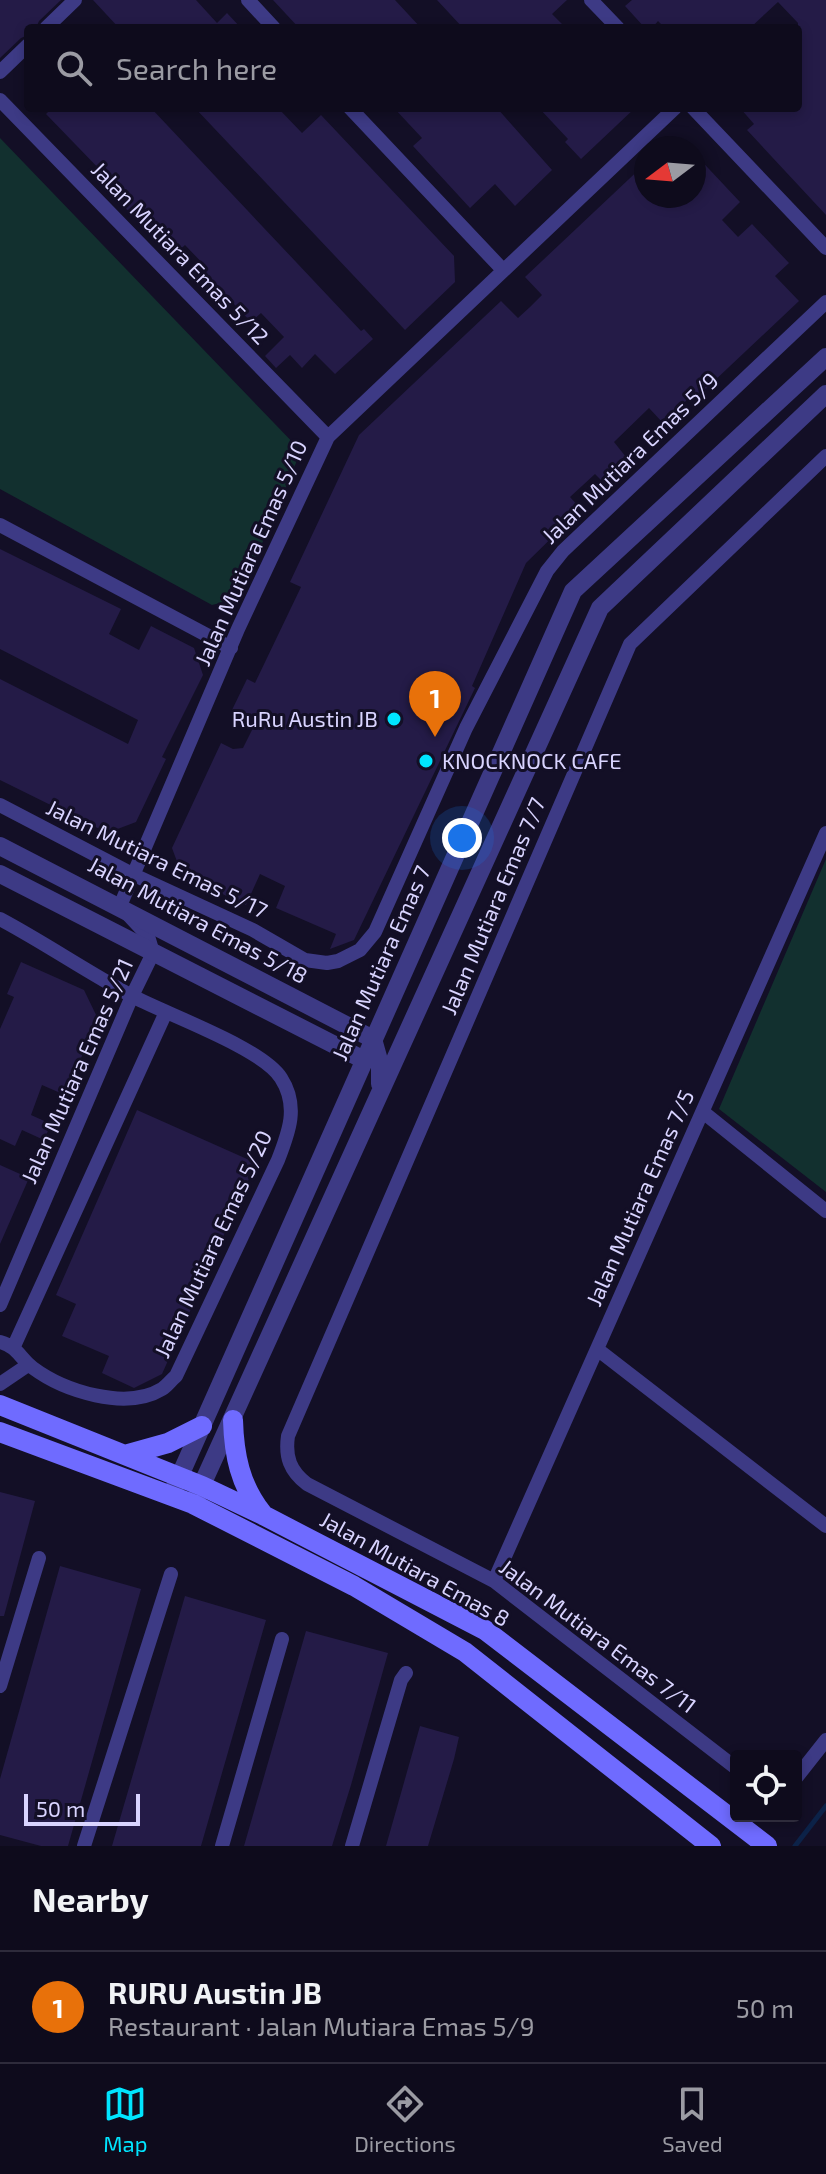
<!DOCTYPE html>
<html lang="en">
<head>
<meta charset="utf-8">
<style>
  body { margin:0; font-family:"Exo 2",sans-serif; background:#171425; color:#f1f3f6 }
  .controls { position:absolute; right:24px; bottom:24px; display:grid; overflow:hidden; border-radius:8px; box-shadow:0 4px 12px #0003 }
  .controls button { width:72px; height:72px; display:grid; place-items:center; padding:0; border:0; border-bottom:2px solid #2e2b3b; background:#0e0b1c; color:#f1f3f6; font:40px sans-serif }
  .compass { position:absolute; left:634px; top:136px; width:72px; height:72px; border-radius:50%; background:#0e0b1c; box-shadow:0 4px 12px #0003; rotate:254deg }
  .scale { position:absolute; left:24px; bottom:20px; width:116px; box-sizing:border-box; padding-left:8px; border:4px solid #d9d4ff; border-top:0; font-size:22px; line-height:28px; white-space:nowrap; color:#d9d4ff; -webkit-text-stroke:6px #130f26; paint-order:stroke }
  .you { position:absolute; left:462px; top:838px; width:28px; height:28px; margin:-20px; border:6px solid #fff; border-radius:50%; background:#1a73e8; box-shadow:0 0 0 12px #1a73e833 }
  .badge { display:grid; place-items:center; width:52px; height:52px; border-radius:50%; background:#00e5ff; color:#fff; font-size:26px; font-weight:700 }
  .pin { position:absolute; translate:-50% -66px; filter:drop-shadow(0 2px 4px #0008) }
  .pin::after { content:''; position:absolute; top:42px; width:28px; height:24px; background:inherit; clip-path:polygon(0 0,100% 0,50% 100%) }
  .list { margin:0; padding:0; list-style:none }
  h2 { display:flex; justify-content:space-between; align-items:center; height:104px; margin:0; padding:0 32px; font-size:34px }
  h2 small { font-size:26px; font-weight:400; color:#9b9ba3 }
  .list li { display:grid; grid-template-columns:52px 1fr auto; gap:24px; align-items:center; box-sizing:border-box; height:112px; padding:0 32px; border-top:2px solid #2e2b3b }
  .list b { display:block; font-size:30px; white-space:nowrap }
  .list p { margin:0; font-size:26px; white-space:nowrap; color:#9b9ba3 }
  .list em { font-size:26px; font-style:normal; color:#9b9ba3 }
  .icon { flex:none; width:44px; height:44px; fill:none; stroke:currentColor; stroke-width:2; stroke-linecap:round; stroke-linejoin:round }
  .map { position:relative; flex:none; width:826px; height:1846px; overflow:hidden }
  .search { position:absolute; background:#0e0b1c; box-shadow:0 4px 12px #0003; left:24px; right:24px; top:24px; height:88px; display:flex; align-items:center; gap:20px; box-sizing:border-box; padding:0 28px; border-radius:8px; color:#9b9ba3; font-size:30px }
  .sheet { height:216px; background:#0e0b1c }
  nav { display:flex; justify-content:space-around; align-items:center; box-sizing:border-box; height:112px; border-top:2px solid #2e2b3b; background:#0e0b1c; font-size:22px; color:#9b9ba3 }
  nav a { display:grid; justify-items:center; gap:4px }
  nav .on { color:#00e5ff }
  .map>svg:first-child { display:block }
  .green { fill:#12302f }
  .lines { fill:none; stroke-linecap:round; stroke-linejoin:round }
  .stream { stroke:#0c2248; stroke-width:5 }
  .building { fill:#241b47 }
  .minor { stroke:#3d3a85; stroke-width:14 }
  .tertiary { stroke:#3d3a85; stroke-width:18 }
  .secondary { stroke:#6f6bff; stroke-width:20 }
  .poi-dot { fill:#00e5ff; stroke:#130f26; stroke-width:3 }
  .labels { text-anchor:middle; stroke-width:6; stroke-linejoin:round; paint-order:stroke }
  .street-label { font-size:22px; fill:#d9d4ff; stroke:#130f26 }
  .poi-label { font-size:22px; fill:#d9d4ff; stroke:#130f26; text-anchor:end }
</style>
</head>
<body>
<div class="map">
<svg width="826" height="1846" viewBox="0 0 826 1846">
  <rect width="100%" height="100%" fill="#130f26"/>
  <path class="green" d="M0 138 301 451 239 598 212 605 0 489Z
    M826 859V1192L719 1109Z"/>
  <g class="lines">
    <path class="stream" d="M795 1846 826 1806"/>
  </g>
  <path class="building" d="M0 0H61L39 21 36 28H28V35L21 38 0 58Z
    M93 0H196L217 23 227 13 241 28H119Z
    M273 0H395L421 28H299Z
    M437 0H567L552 14 566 28H463Z
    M632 0H826V215L747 130 754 124 740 108H798V23L778 2 750 28H665L658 21 652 28H645L625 6Z
    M52 108H151L361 331 364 329 373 339 335 374 315 354 302 368 290 355 276 368 265 356 284 337 261 313 251 322 216 285 206 294 194 282 208 269 185 245 172 257 146 230 99 180 105 175 46 114Z
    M195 108H278L302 133 321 115 454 256 455 282 405 330Z
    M394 108H497L552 170 515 206 495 184 470 208 413 146 422 138Z
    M539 108H635L581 159 565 142 568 139Z
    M694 153 740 202 722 220 738 237 752 224 789 263 775 276 799 301 694 400 691 396 663 423 649 408 614 442 630 462 606 485 595 474 570 497 581 509 526 563 472 686 475 688 354 940 330 949 336 934 276 908 285 886 260 874 246 905 182 875 172 848 221 743 233 749 243 748 256 722 232 710 247 679 255 683 301 587 290 582 359 435 501 301 518 318 530 307 542 295 525 277 646 163V196H694Z
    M0 549 121 609 109 634 139 650 151 626 194 648 203 675 162 757 166 759 136 822 107 833 90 824 88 829 77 823 79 819 0 780V679L128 744 138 720 0 649Z
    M21 962 84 990 98 1019 65 1095 42 1085 31 1115 51 1124 44 1140 22 1130 15 1146 0 1139V1029L14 997 7 994Z
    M137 1110 256 1163 162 1374 134 1388 102 1373 109 1356 62 1336 76 1304 56 1295Z
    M0 1165 29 1178 0 1244Z
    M0 1492 35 1501 4 1616H0Z
    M60 1566 141 1589 68 1846H41L0 1835V1779Z
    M185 1596 266 1620 201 1846H112Z
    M306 1631 388 1653 351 1785 332 1846H244Z
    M420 1726 459 1737 454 1759 428 1846H386Z"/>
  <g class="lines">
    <path class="minor" d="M248 0 274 28
      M591 0 618 28
      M46 28 75 0
      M0 72 28 45
      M0 100 328 437
      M350 108 503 270
      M693 108 826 248
      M0 525 231 648
      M0 805 134 875 253 930 305 960 327 963 338 961 360 950 375 932 466 728 547 571 563 551 826 302
      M0 919C45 943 87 972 132 996 168 1015 262 1048 281 1078 299 1106 289 1132 278 1160L176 1376C171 1380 167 1386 162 1389 126 1411 64 1391 33 1368 18 1357 20 1348 0 1342
      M703 1112 826 1211
      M0 1305 132 996 153 953 148 936 120 906 238 629 328 437 675 108
      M14 1346 166 1012
      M597 1349 826 1526
      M0 1384 28 1365
      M494 1581 826 833
      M0 1686 39 1558
      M736 1768 494 1581 307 1484C290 1471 285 1457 288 1436L630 644 826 456
      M796 1778 826 1740
      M84 1846 171 1574
      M222 1846 282 1639
      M352 1846 401 1680 406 1673"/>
    <path class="tertiary" d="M0 846 373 1039 380 1064V1084
      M0 874 364 1060 372 1056
      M174 1489 573 591 826 357
      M196 1498 600 608 826 394"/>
    <path class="secondary" d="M0 1405 202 1486 263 1515 485 1630 767 1846
      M233 1420C234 1455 240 1485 262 1513
      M0 1432 193 1504 354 1586 465 1652 711 1846
      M125 1455 168 1443 202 1426"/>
  </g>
  <g class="poi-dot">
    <circle cx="394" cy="719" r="8"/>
    <circle cx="426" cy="761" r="8"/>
  </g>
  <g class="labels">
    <g class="street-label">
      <text transform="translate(180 253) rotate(46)" y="8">Jalan Mutiara Emas 5/12</text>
      <text transform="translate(630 458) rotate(-44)" y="8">Jalan Mutiara Emas 5/9</text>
      <text transform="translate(251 553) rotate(-66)" y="8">Jalan Mutiara Emas 5/10</text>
      <text transform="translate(157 859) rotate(26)" y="8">Jalan Mutiara Emas 5/17</text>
      <text transform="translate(493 906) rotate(-67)" y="8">Jalan Mutiara Emas 7/7</text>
      <text transform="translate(198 920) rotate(28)" y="8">Jalan Mutiara Emas 5/18</text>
      <text transform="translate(381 963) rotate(-66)" y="8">Jalan Mutiara Emas 7</text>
      <text transform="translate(77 1071) rotate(-66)" y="8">Jalan Mutiara Emas 5/21</text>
      <text transform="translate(640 1198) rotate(-66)" y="8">Jalan Mutiara Emas 7/5</text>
      <text transform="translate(213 1244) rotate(-65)" y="8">Jalan Mutiara Emas 5/20</text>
      <text transform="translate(415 1569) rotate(29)" y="8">Jalan Mutiara Emas 8</text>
      <text transform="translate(598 1636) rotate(37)" y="8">Jalan Mutiara Emas 7/11</text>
    </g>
    <g class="poi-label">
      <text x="378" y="727">RuRu Austin JB</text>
      <text x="442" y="769" text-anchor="start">KNOCKNOCK CAFE</text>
    </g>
  </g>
</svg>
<div class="controls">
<button><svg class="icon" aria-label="locate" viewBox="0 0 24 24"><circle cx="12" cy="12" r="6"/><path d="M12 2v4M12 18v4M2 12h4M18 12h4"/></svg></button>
</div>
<svg class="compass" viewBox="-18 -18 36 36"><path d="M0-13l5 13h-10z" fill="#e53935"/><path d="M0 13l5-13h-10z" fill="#9b9ba3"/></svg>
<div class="scale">50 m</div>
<div class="you"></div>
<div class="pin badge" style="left:435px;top:737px;background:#e8710a">1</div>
<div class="search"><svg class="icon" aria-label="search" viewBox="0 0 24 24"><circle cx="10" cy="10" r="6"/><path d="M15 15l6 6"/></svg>Search here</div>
</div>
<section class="sheet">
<h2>Nearby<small></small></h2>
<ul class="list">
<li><span class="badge" style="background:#e8710a">1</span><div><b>RURU Austin JB</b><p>Restaurant · Jalan Mutiara Emas 5/9</p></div><em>50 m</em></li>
</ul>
</section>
<nav>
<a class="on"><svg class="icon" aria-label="map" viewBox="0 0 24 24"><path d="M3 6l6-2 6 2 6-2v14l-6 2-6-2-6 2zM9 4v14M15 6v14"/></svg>Map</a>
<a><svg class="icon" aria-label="directions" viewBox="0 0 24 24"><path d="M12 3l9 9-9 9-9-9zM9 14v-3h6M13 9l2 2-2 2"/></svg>Directions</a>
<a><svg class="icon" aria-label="saved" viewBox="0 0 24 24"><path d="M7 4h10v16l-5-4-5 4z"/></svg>Saved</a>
</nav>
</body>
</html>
